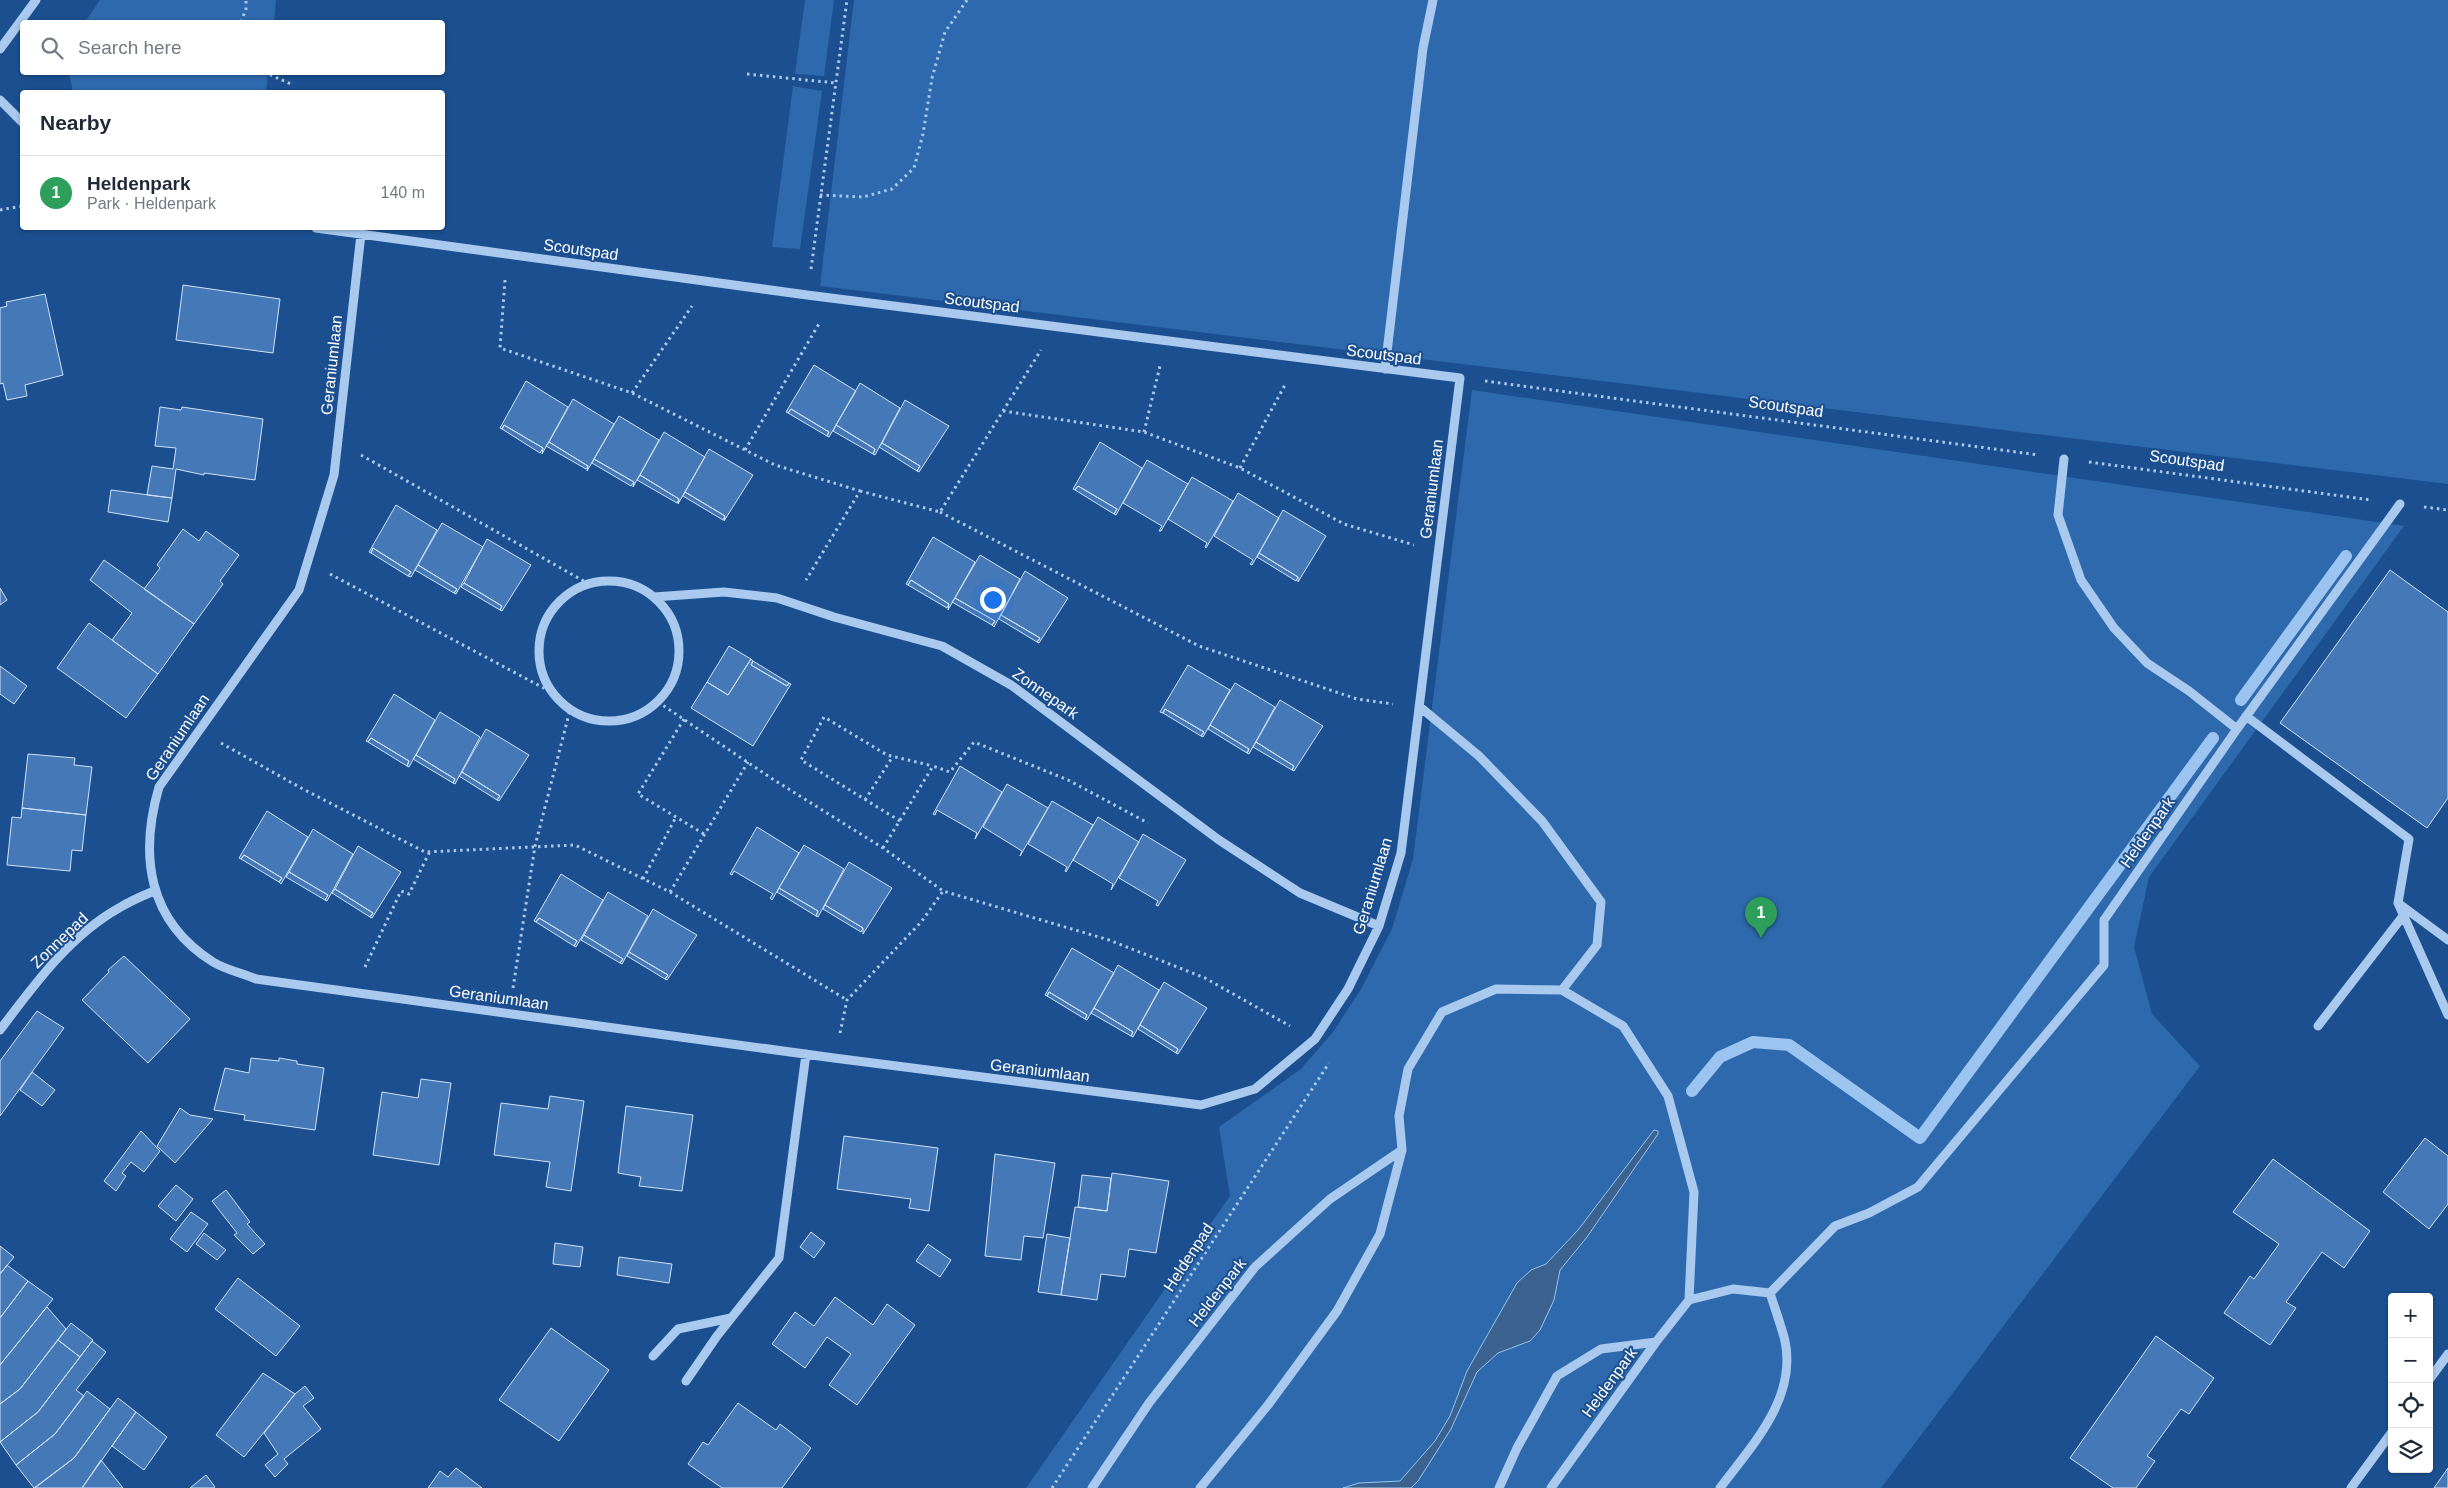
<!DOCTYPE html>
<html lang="en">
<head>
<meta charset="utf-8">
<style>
  body { margin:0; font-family:Helvetica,sans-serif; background:#f2f2f3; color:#1f2937 }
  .controls { position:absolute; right:15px; bottom:15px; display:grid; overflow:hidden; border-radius:5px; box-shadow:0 1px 4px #0004 }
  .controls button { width:45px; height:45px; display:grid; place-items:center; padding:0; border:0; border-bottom:1px solid #e0e1e3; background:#fff; color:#1f2937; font:25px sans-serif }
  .you { position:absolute; left:992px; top:599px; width:18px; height:18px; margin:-12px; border:4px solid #fff; border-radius:50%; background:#1a73e8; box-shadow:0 0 0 8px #1a73e833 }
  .badge { display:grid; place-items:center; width:32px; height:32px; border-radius:50%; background:#84754c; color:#fff; font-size:16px; font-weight:700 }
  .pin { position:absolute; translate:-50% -41px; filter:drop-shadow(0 1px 2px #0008) }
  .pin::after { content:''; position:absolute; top:26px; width:18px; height:15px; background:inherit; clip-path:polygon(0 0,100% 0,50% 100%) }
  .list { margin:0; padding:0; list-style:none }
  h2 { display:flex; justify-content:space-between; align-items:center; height:65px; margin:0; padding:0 20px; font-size:21px }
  h2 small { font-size:16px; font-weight:400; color:#747a83 }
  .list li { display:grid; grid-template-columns:32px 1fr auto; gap:15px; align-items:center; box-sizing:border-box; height:75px; padding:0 20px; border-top:1px solid #e0e1e3 }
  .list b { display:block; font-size:19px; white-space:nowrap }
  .list p { margin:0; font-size:16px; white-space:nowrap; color:#747a83 }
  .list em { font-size:16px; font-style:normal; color:#747a83 }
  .icon { flex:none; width:28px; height:28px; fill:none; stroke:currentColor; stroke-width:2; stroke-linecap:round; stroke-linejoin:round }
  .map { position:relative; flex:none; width:2448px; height:1488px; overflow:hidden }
  .search { position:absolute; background:#fff; box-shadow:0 1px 4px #0004; left:20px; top:20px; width:425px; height:55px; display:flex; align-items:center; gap:12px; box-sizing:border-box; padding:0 18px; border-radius:5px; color:#747a83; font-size:19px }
  .panel { position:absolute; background:#fff; box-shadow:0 1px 4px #0004; left:20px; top:90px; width:425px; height:140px; border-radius:5px }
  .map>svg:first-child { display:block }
  .green { fill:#2e69ad }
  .water { fill:#3c6290; stroke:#9cc4f0 }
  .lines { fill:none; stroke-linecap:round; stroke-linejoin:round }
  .stream { stroke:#9cc4f0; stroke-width:12 }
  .building { fill:#4478b7; stroke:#cfe3fa }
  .path { stroke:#a9c9ee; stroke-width:3; stroke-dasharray:2.5 4; stroke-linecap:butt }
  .minor { stroke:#a9c9ee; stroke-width:9 }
  .labels { text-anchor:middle; stroke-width:4; stroke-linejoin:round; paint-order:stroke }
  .street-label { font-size:16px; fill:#fff; stroke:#1b4f8f }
</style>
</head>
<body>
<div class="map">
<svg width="2448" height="1488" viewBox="0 0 2448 1488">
  <rect width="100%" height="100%" fill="#1b4f8f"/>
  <path class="green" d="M100 0H276L274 22H85Z
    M805 0H834L824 76 795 74Z
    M854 0H2448V484L820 286Z
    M69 73V72L268 73 266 92H73Z
    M793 86 822 91 800 249 772 247Z
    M1472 390 2404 526 2149 877 2134 947 2152 1014 2200 1066 1881 1488H1411L1451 1429 1477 1372 1498 1353 1530 1341 1554 1300 1560 1270 1587 1237 1658 1134V1131L1654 1130 1578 1230 1546 1264 1531 1270 1517 1283 1467 1371 1450 1416 1435 1441 1400 1481 1359 1483 1343 1488H1026L1230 1196 1219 1127 1301 1069 1333 1032 1361 989 1392 929 1413 859Z"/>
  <path class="water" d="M1654 1130 1658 1131V1134L1587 1237 1560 1270 1554 1300 1540 1330 1530 1341 1498 1353 1477 1372 1451 1429 1418 1481 1411 1488H1343L1359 1483 1400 1481 1435 1441 1450 1416 1467 1371 1517 1283 1531 1270 1546 1264 1578 1230Z"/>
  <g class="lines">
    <path class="stream" d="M2241 700 2346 556
      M1692 1091 1720 1057 1753 1042 1789 1045 1920 1138 2213 738"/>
  </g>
  <path class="building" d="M183 285 280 299 273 353 176 340Z
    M45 294 63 375 25 385 27 396 7 400 3 383 0 384V308L7 306 6 302Z
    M814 365 856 391 829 437 827 436 829 432 791 409 788 413 786 412Z
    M526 381 568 407 542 454 543 448 504 425 502 429 500 428Z
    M860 383 900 408 875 455 873 454 875 449 836 425Z
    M573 399 614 424 587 471 588 466 549 442Z
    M905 400 949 426 919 472 917 471 920 466 882 443Z
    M160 407 181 410 182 407 263 419 255 480 204 473V475L176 469 172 498 147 495 152 466 173 469 176 448 155 446Z
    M791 409 829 432 827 436 788 413Z
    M619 416 659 440 633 487 634 482 594 459Z
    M504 425 543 448 540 453 502 429Z
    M836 425 875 449 873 454 833 431Z
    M664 432 705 457 678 504 679 499 640 475Z
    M549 442 588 466 586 469 546 446Z
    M1100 442 1142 468 1116 515 1114 514 1117 509 1078 486 1075 490 1073 489Z
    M882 443 920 466 917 471 879 447Z
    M709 449 753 475 724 521 725 516 685 492Z
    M594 459 634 482 631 486 592 463Z
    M1147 460 1188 484 1161 531H1159L1162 526 1123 503Z
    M640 475 679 499 677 503 637 480Z
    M1192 477 1233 501 1206 548 1205 547 1207 543 1168 519Z
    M1078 486 1117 509 1114 514 1075 490Z
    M111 490 172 498 168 522 108 512Z
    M685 492 725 516 723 520 683 496Z
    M1238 493 1279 518 1252 565 1250 564 1253 560 1214 536Z
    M396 505 437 530 411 577 408 576 411 572 373 548 371 553 369 552Z
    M1283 510 1326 536 1298 582V577L1259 553Z
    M442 523 483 547 456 594 454 593 457 589 418 565Z
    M183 529 199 541 206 531 239 555 220 581 223 584 194 624 144 589 160 568 157 565Z
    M933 537 975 562 948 610 949 604 911 580 908 585 906 584Z
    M487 539 531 565 502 611 500 610 502 606 464 583Z
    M373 548 411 572 408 576 371 553Z
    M1259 553 1298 577 1296 581 1257 557Z
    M980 555 1020 579 994 627 992 625 995 621 955 598Z
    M104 560 194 624 158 674 112 640 132 613 90 580Z
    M418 565 457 589 454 593 415 570Z
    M2390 570 2448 612V798L2427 828 2280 723Z
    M1025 571 1068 598 1039 643 1037 642 1040 638 1001 615Z
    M911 580 949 604 947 608 908 585Z
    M464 583 502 606 500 610 461 587Z
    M0 588 7 600 0 605Z
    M955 598 995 621 992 625 952 602Z
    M1001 615 1040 638 1037 642 999 619Z
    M89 623 158 674 126 718 57 668Z
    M729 646 751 659 728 695 707 682Z
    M751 659 753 661 751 665 787 686 789 683 791 684 753 746 691 708 707 682 728 695Z
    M753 661 789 683 787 686 751 665Z
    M1188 665 1230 690 1203 737 1201 736 1204 732 1165 709 1163 713 1160 712Z
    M0 666 27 686 14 704 0 694Z
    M1235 683 1275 707 1249 754 1247 753 1249 749 1210 725Z
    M394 694 435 720 409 767 407 766 409 761 371 738 368 742 366 741Z
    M1280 700 1323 726 1294 771 1292 770 1294 766 1256 742Z
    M1165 709 1204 732 1201 736 1163 713Z
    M440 712 480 737 455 784 453 783 455 779 416 755Z
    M1210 725 1249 749 1247 753 1208 729Z
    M486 729 529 755 499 801 497 800 500 796 462 772Z
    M371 738 409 761 407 766 368 742Z
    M1256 742 1294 766 1292 770 1253 747Z
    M28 754 75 758 74 765 92 767 86 815 22 808Z
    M416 755 455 779 453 783 413 759Z
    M960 766 1002 792 975 839 977 833 937 810 935 815 933 814Z
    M462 772 500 796 497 800 459 776Z
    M1007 784 1048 808 1020 856 1022 851 983 827Z
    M1052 801 1093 825 1066 872 1065 871 1067 867 1028 844Z
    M22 808 86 815 82 851 72 850 70 871 7 865 12 817 21 818Z
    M267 811 308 837 281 884 279 882 282 878 244 855 241 859 239 858Z
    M1098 817 1139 842 1111 890 1113 884 1073 860Z
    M757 827 799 853 772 900 770 898 773 894 734 871 732 875 730 874Z
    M313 829 353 854 327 901 325 900 328 895 289 872Z
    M1143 834 1186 860 1158 906 1156 905 1158 901 1119 878Z
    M804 845 844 869 818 917 816 916 818 911 779 888Z
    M358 846 401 872 372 918 370 917 373 913 335 889Z
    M244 855 282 878 279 882 241 859Z
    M849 862 892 888 863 934V928L825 905Z
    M289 872 328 895 325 900 286 877Z
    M561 874 603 900 576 947 574 946 577 941 539 918 536 922 534 921Z
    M779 888 818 911 816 916 777 892Z
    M335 889 373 913 370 917 332 893Z
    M608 892 648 916 622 964 620 963 623 959 584 935Z
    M825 905 863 928 861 932 823 909Z
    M653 909 697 935 667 980 665 979 668 975 629 952Z
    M539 918 577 941 574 946 536 922Z
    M584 935 623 959 620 963 581 940Z
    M1072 948 1114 973 1087 1020 1085 1019 1087 1015 1049 992 1047 996 1045 995Z
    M629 952 668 975 665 979 627 956Z
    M124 956 190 1019 148 1063 82 1000 109 972 108 970Z
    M1118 965 1159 990 1133 1037 1131 1036 1133 1032 1094 1008Z
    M1164 982 1207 1008 1178 1054 1176 1053 1178 1049 1140 1025Z
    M1049 992 1087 1015 1085 1019 1047 996Z
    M1094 1008 1133 1032 1131 1036 1091 1013Z
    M37 1011 64 1028 0 1116V1061Z
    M1140 1025 1178 1049 1176 1053 1138 1029Z
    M251 1058 279 1061V1058L297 1061V1064L324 1068 315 1130 244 1120 245 1115 214 1110 225 1068 249 1073Z
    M32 1072 55 1090 42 1106 20 1090Z
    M421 1079 451 1083 439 1165 373 1155 382 1092 418 1098Z
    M550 1096 584 1101 571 1191 546 1187 550 1162 494 1155 501 1103 548 1109Z
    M626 1106 693 1115 682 1191 639 1186 641 1177 618 1173Z
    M180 1108 190 1115 213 1119 175 1163 157 1146Z
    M141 1131 160 1151 144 1172 131 1162 122 1173 126 1176 116 1191 104 1181Z
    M844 1136 938 1148 929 1211 909 1208 911 1199 837 1189Z
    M2425 1138 2448 1156V1204L2429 1229 2383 1192Z
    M995 1154 1055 1163 1043 1238 1024 1236 1021 1260 985 1256Z
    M2273 1159 2370 1231 2344 1268 2322 1252 2286 1302 2296 1308 2270 1345 2224 1313 2250 1276 2254 1279 2279 1244 2233 1212Z
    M1112 1173 1169 1181 1156 1253 1129 1249 1125 1277 1101 1274 1097 1300 1061 1295 1075 1207 1107 1211Z
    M1082 1175 1111 1178 1107 1211 1078 1207Z
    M176 1185 193 1199 176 1221 158 1206Z
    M226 1190 250 1222 247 1224 265 1244 253 1254 234 1235 237 1233 212 1201Z
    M191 1212 208 1224 187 1252 170 1239Z
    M811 1232 825 1243 814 1258 800 1247Z
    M204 1233 226 1250 217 1260 196 1244Z
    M1047 1234 1070 1238 1061 1295 1038 1292Z
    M555 1243 583 1247 580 1267 553 1264Z
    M928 1244 951 1260 940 1277 916 1261Z
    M0 1246 14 1257 0 1274Z
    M619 1257 672 1264 669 1283 617 1275Z
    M7 1265 28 1281 0 1318V1274Z
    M238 1278 300 1326 276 1356 215 1309Z
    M28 1281 53 1299 0 1365V1318Z
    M835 1297 873 1325 887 1304 915 1325 857 1405 829 1385 851 1354 827 1337 805 1368 772 1344 795 1312 814 1326Z
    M47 1307 66 1329 20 1389 0 1404V1365Z
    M71 1323 93 1340 80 1357 58 1340Z
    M551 1328 609 1370 559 1441 499 1400Z
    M2156 1336 2214 1378 2189 1414 2181 1409 2147 1456 2155 1461 2136 1488H2113L2070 1458Z
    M58 1340 80 1357 38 1412 0 1442V1404L20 1389Z
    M92 1341 106 1352 76 1390 84 1396 55 1434 16 1465 0 1442 38 1412Z
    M263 1373 295 1394 244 1457 216 1435Z
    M305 1386 314 1398 303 1406 321 1429 284 1459 288 1464 275 1477 265 1465 278 1454 264 1433 295 1394Z
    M87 1391 110 1409 74 1458 34 1488 16 1465 55 1434Z
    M118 1398 136 1412 82 1488H35L74 1458Z
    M738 1403 776 1430 780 1424 811 1448 782 1488H722L688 1464 703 1442 708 1445Z
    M136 1412 167 1437 144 1470 112 1446Z
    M101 1460 123 1488H82Z
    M456 1468 482 1488H428L440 1471 448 1477Z
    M2448 1468V1488H2434Z
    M206 1475 215 1487 213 1488H190Z"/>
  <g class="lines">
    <path class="path" d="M241 22 246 9V0
      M264 72 293 85
      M747 74 836 83
      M820 195 863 197 892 189 914 168 923 134 932 78 945 32 967 0
      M0 210 22 206
      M811 269 847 0
      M505 280 500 348 632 393 775 465 860 491 806 580
      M1485 381 2039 455
      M632 393 692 306
      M1003 411 1144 432 1240 468 1344 524 1414 545
      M1144 432 1160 366
      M745 450 820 322
      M361 455 589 584
      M2089 462 2371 500
      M1240 468 1286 383
      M860 491 940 512 1041 350
      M2424 507 2448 510
      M940 512 1199 646 1357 699 1393 704
      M330 574 553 693
      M658 702 771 778 883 848 943 891 1109 940 1205 978 1290 1026
      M684 719 638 794 704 834
      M221 743 301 788 425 852 575 845 670 892 847 1000
      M865 800 893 756
      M900 821 801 760 824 717 887 755 933 766
      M883 848 933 766 950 772 974 742 1068 780 1148 823
      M643 879 676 817
      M670 892 748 762
      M365 967 401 891 409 894 430 851
      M513 988 535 846 570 710
      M840 1033 847 1000 922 921 943 891
      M1052 1488 1329 1063"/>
    <path class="minor" d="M0 49 36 0
      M0 100 22 122
      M316 228 807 295 1460 378 1401 853 1379 926 1348 989 1315 1039 1255 1089 1201 1105 834 1058 256 979C242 973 226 970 213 962 148 921 139 856 159 787L299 590 334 475 361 234
      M1385 369 1423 48 1433 0
      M539 651a70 70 0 1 1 140 0a70 70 0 1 1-140 0Z
      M654 597 724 592 777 598 834 617 942 646 1011 685 1219 840 1300 893 1379 926
      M1420 707 1479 756 1542 821 1601 902 1597 945 1562 990
      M2246 716 2409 839 2398 903 2448 1015
      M2237 729 2400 504
      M2398 903 2448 940
      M2318 1026 2403 916
      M0 1030C34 985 69 936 119 908 130 901 142 896 154 891
      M653 1356 678 1329 731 1318
      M2429 1380 2448 1354
      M686 1381 717 1336 779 1258 806 1054
      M1092 1488 1149 1403 1255 1267 1330 1199 1402 1150 1399 1116 1408 1069 1442 1012 1496 989 1562 990 1623 1026 1668 1096 1694 1192 1689 1300
      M1200 1488 1268 1405 1337 1311 1380 1234 1402 1150
      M1499 1488 1517 1448 1557 1376 1601 1349 1656 1342 1689 1300 1733 1289 1770 1293 1835 1226 1869 1213 1918 1187 2104 965V920L2237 729 2189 691 2147 663 2114 628 2081 580 2058 515 2064 459
      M1551 1488 1656 1342
      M1720 1488C1752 1445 1797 1399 1785 1341 1781 1325 1775 1309 1770 1293
      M2351 1488 2392 1432"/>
  </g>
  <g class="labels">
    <g class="street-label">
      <text transform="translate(581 249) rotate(8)" y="6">Scoutspad</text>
      <text transform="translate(982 302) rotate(7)" y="6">Scoutspad</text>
      <text transform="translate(1384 354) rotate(7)" y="6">Scoutspad</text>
      <text transform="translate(331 365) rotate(-84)" y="6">Geraniumlaan</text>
      <text transform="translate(1786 406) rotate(8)" y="6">Scoutspad</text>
      <text transform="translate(2187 460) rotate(8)" y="6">Scoutspad</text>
      <text transform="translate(1431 489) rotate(-83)" y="6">Geraniumlaan</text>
      <text transform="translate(1046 693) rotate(35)" y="6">Zonnepark</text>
      <text transform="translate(177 737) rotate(-56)" y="6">Geraniumlaan</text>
      <text transform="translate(2147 832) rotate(-55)" y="6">Heldenpark</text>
      <text transform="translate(1372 886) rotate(-73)" y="6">Geraniumlaan</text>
      <text transform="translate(59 940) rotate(-44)" y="6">Zonnepad</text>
      <text transform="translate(499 997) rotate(8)" y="6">Geraniumlaan</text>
      <text transform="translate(1040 1070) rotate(7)" y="6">Geraniumlaan</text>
      <text transform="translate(1188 1257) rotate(-57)" y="6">Heldenpad</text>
      <text transform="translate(1217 1292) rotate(-52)" y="6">Heldenpark</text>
      <text transform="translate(1609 1382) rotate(-54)" y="6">Heldenpark</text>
    </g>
  </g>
</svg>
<div class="controls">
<button>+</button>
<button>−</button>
<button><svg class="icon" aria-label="locate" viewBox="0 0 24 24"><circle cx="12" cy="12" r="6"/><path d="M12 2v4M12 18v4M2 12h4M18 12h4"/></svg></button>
<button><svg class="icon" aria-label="layers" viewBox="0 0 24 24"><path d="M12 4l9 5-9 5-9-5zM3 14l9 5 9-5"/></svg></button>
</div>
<div class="you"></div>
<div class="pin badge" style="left:1761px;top:938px;background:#2e9e5b">1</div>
<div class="search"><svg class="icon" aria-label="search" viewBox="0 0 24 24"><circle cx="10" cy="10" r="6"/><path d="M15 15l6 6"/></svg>Search here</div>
<section class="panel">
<h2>Nearby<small></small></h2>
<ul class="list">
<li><span class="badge" style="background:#2e9e5b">1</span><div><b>Heldenpark</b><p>Park · Heldenpark</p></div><em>140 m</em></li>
</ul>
</section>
</div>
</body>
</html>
